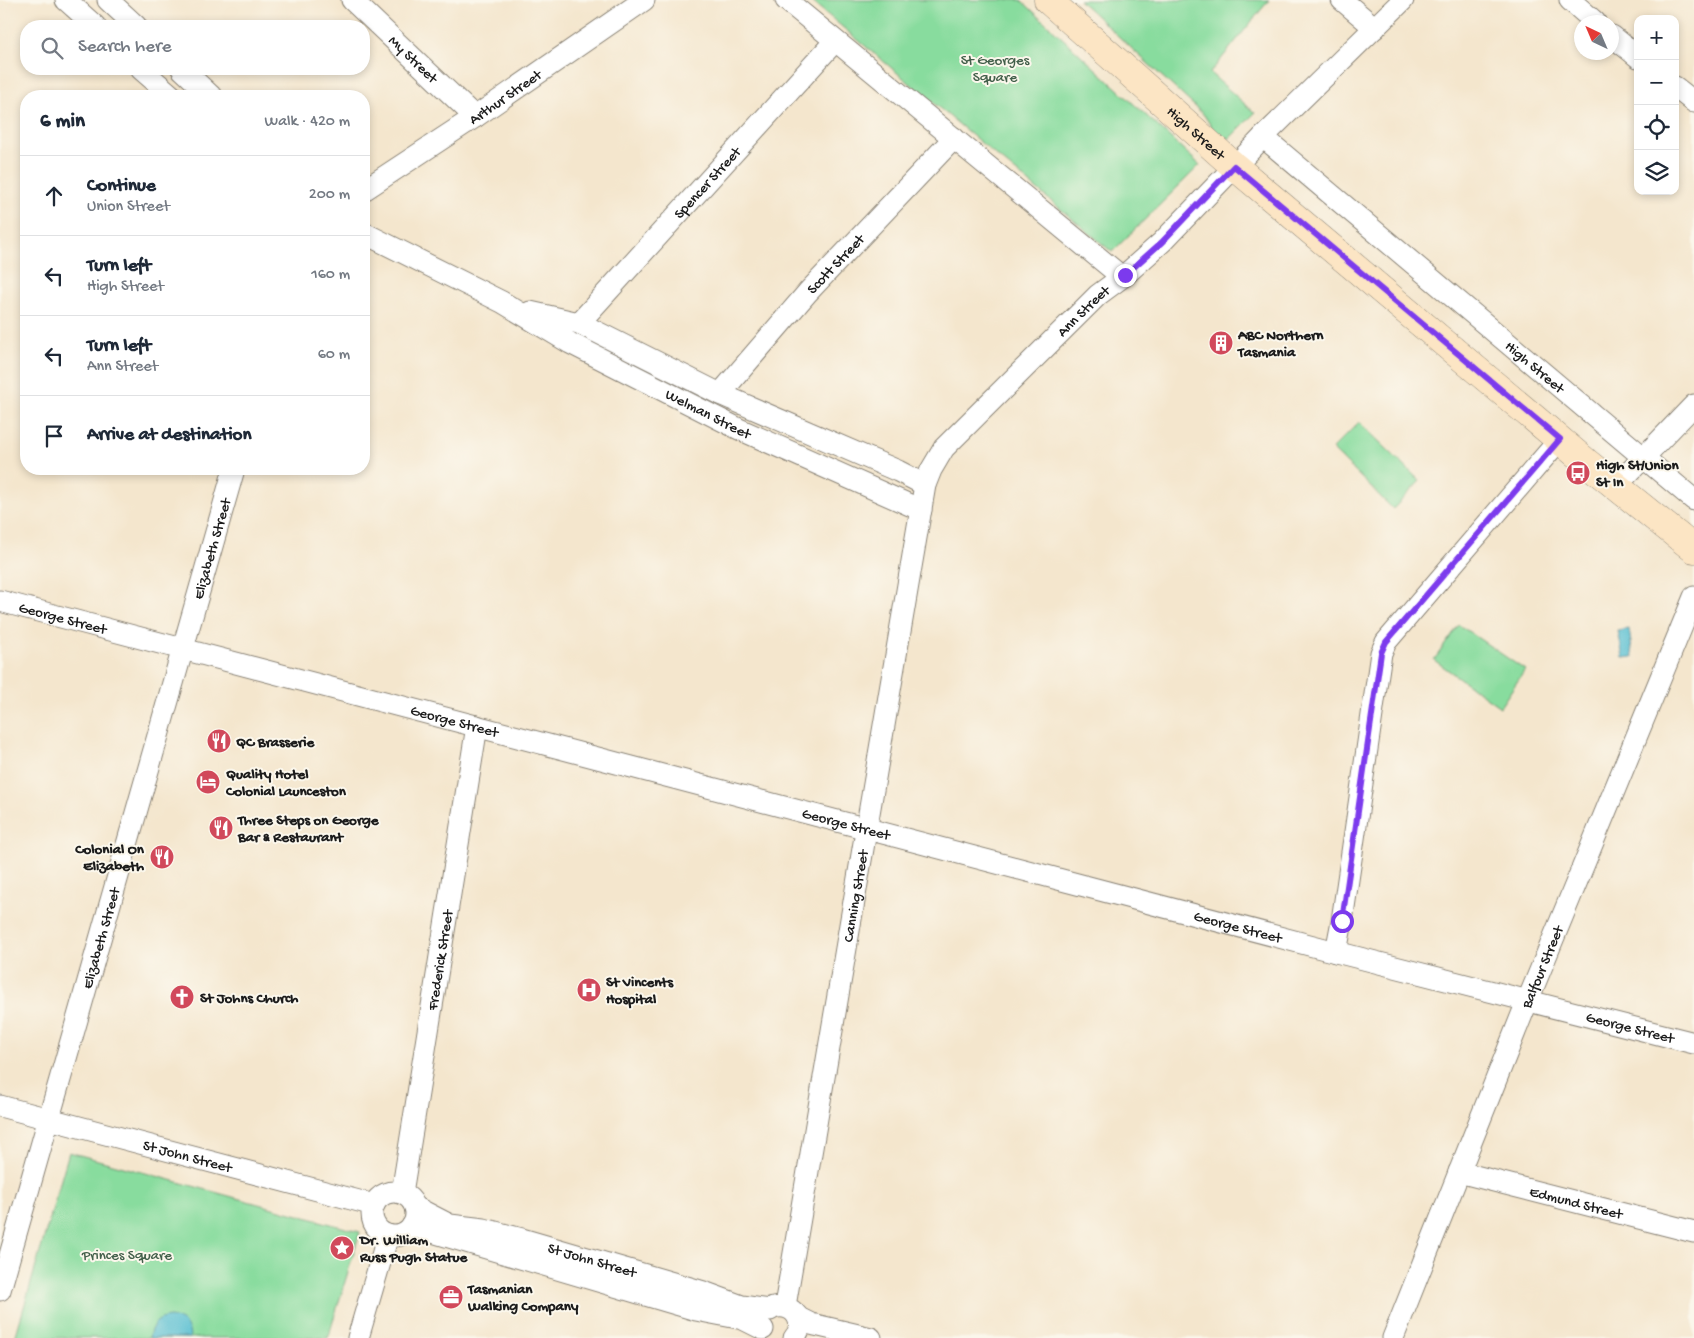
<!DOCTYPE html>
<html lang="en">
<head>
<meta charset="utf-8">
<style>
  body { margin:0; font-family:"Gochi Hand",sans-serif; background:#f2f2f3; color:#1f2937 }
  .controls { position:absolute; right:15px; top:15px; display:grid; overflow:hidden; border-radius:10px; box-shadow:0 2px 8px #0003 }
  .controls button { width:45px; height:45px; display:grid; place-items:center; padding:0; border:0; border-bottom:1px solid #e0e1e3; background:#fff; color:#1f2937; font:25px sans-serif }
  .compass { position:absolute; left:1574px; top:15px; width:45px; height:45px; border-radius:50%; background:#fff; box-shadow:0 2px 8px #0003; rotate:316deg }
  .stop { position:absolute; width:15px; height:15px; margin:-11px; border:4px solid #7c3aed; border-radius:50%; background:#fff }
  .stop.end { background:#7c3aed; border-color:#fff; box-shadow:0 1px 5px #0008 }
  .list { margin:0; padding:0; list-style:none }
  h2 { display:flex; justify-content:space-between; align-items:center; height:65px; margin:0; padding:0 20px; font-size:21px }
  h2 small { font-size:16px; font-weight:400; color:#747a83 }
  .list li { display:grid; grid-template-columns:32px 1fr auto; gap:15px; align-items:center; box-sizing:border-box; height:80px; padding:0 20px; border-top:1px solid #e0e1e3 }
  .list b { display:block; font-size:19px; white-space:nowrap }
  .list p { margin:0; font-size:16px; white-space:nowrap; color:#747a83 }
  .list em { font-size:16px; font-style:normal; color:#747a83 }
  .icon { flex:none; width:28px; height:28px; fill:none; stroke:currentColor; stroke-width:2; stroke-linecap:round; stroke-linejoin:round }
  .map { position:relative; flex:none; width:1694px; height:1338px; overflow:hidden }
  .search { position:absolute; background:#fff; box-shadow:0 2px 8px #0003; left:20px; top:20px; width:350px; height:55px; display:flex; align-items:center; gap:12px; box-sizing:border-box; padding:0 18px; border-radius:20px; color:#747a83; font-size:19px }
  .panel { position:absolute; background:#fff; box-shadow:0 2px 8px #0003; left:20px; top:90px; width:350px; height:385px; border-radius:20px }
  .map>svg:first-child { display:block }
  .green { fill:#88dc9e; stroke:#527c5d }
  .water { fill:#55bed1; stroke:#386d76 }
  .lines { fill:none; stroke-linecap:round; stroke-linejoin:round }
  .street-casing { stroke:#888174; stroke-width:23 }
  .secondary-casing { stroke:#888174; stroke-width:29 }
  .street { stroke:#fff; stroke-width:21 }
  .secondary { stroke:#fce5c4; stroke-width:28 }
  .route { stroke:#7c3aed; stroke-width:6 }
  .labels { text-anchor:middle; stroke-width:4; stroke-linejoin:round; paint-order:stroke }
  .street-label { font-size:15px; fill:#1c1c1c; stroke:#fbf7ec }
  .park-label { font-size:15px; fill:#425f4a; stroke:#fbf7ec }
  .poi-label { font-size:15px; font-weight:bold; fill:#1c1c1c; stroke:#fbf7ec; text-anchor:start }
</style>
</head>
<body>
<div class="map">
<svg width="1694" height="1338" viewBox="0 0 1694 1338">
  <rect width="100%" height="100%" fill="#fbf7ec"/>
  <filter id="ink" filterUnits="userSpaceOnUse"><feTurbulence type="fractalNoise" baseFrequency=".02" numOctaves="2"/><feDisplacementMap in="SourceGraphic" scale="10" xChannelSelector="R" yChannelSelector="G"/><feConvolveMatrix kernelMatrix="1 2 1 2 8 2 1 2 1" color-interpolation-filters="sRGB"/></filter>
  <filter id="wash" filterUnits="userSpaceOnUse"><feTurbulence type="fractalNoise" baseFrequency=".0096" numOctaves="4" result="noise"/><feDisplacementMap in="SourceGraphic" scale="20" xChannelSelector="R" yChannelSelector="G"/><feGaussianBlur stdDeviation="1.12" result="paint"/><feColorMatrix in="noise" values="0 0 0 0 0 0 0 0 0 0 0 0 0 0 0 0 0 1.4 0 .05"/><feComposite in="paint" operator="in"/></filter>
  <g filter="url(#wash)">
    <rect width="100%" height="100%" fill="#f4e6cd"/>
    <path class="green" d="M810 0H1021L1200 165 1112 252Z
      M1079 0H1269L1210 73 1255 113 1230 138 1224 139 1211 126 1204 115Z
      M1359 422 1420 481 1393 509 1332 449Z
      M1459 625 1525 670 1500 707 1434 660Z
      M69 1152 360 1232 328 1338H15Z"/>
    <path class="water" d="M1629 629 1633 657 1623 658 1618 631Z
      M170 1317C182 1319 190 1325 190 1338H149C151 1325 157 1318 170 1317Z"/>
  </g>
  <g filter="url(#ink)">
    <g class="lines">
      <defs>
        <g id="street">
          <path d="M66 0 95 26"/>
          <path d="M108 0 136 26"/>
          <path id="s1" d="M352 0 475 117"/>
          <path d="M786 0 1122 277"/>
          <path d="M1342 0 1375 28"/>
          <path d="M1570 0 1595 22"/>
          <path d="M1612 36 1638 57"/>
          <path d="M141 69 172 96"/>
          <path d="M182 69 211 96"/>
          <path d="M1675 87 1694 102"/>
          <path id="s2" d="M1263 137 1694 500"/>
          <path id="s3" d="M364 190 475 117 644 0"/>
          <path id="s4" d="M364 233 502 302 570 343 739 429 921 510"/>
          <path d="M530 312 579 323 720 394 898 471 925 485"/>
          <path id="s5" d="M579 323 835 41"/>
          <path id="s6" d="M720 394 808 292 954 138"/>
          <path d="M1616 486 1694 405"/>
          <path id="s7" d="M0 601 1336 952 1694 1043"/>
          <path d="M1336 952 1342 921 1381 653 1386 642 1560 439"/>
          <path id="s8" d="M0 1106 374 1205"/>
          <path id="s9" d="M1459 1172 1694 1232"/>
          <circle cx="394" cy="1214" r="22"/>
          <path id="s10" d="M402 1193 477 726"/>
          <path id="s11" d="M415 1207 450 1225 484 1229 522 1239 704 1292 742 1306 770 1310"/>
          <path d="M412 1226 696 1310 743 1319 763 1329"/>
          <path id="s12" d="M0 1290 234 469"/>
          <path id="s13" d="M785 1306 925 485 931 470 944 448 1098 295 1125 275 1162 242 1263 137 1403 0"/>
          <path d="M773 1308C793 1302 808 1322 794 1338"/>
          <path d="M799 1318 811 1324 871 1338"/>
          <path d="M358 1338 388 1235"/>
          <path id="s14" d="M1393 1338 1523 1012 1694 597"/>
        </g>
        <g id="secondary">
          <path id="s15" d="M1048 0 1234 166 1586 462 1694 549"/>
        </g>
      </defs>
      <use href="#street" class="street-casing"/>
      <use href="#secondary" class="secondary-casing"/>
      <use href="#street" class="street"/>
      <use href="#secondary" class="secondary"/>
    </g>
  </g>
  <g class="lines" filter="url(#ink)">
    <path class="route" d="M1125 275 1162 242 1234 166 1560 439 1386 642 1381 653 1342 921"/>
  </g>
  <defs>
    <symbol id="building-disc" viewBox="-11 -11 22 22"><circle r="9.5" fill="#d1495b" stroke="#fbf7ec"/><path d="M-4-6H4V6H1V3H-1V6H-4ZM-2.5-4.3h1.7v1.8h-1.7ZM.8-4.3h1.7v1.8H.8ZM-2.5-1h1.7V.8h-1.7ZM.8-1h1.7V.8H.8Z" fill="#fff"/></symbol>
    <symbol id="bus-disc" viewBox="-11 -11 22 22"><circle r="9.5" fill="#d1495b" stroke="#fbf7ec"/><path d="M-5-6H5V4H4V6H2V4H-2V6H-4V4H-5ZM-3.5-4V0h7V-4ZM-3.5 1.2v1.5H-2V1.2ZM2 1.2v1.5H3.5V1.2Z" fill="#fff"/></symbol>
    <symbol id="restaurant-disc" viewBox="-11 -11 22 22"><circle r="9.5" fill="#d1495b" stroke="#fbf7ec"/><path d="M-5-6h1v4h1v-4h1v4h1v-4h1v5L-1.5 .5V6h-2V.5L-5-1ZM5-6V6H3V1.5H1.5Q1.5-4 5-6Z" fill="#fff"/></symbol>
    <symbol id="hotel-disc" viewBox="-11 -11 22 22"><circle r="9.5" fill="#d1495b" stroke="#fbf7ec"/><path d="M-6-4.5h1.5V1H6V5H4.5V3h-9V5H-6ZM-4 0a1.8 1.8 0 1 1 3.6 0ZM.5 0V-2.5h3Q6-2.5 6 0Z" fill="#fff"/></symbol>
    <symbol id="hospital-disc" viewBox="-11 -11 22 22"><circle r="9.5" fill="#d1495b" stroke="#fbf7ec"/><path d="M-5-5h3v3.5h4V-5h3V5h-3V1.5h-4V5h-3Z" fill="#fff"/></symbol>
    <symbol id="church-disc" viewBox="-11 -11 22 22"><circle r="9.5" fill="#d1495b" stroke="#fbf7ec"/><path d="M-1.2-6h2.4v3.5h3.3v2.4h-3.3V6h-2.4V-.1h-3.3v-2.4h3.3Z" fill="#fff"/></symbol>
    <symbol id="sight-disc" viewBox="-11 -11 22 22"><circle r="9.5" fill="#d1495b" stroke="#fbf7ec"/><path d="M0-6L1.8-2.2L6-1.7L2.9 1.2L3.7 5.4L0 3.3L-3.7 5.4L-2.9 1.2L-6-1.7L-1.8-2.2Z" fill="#fff"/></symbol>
    <symbol id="office-disc" viewBox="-11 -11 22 22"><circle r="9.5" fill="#d1495b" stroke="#fbf7ec"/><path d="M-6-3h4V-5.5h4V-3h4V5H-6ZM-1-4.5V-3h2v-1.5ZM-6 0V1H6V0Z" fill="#fff"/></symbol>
  </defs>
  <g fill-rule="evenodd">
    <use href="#building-disc" x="1207" y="329" width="28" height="28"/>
    <use href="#bus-disc" x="1564" y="459" width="28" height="28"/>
    <use href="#restaurant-disc" x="205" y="727" width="28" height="28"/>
    <use href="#hotel-disc" x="194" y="768" width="28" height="28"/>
    <use href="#restaurant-disc" x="207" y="814" width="28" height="28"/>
    <use href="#restaurant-disc" x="148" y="843" width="28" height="28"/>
    <use href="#hospital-disc" x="575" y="976" width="28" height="28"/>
    <use href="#church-disc" x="168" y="983" width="28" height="28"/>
    <use href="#sight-disc" x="328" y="1234" width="28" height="28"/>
    <use href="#office-disc" x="437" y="1283" width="28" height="28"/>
  </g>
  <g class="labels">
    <g class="street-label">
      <text dy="5" stroke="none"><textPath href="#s1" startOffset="85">My Street</textPath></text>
      <text dy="5" stroke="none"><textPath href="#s3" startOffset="169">Arthur Street</textPath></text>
      <text dy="5" stroke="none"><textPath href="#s15" startOffset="199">High Street</textPath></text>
      <text dy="5" stroke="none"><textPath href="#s5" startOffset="190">Spencer Street</textPath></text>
      <text dy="5" stroke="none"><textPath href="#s6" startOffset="174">Scott Street</textPath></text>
      <text dy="5" stroke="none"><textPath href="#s13" startOffset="1070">Ann Street</textPath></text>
      <text dy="5" stroke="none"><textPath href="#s2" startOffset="356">High Street</textPath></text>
      <text dy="5" stroke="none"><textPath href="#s4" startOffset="389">Welman Street</textPath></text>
      <text dy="5" stroke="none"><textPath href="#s12" startOffset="771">Elizabeth Street</textPath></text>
      <text dy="5" stroke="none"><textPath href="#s7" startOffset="65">George Street</textPath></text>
      <text dy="5" stroke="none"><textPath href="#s7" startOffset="470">George Street</textPath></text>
      <text dy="5" stroke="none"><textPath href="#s7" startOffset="875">George Street</textPath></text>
      <text dy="5" stroke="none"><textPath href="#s13" startOffset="416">Canning Street</textPath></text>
      <text dy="5" stroke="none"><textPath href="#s7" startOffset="1280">George Street</textPath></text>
      <text dy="5" stroke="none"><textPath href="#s12" startOffset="366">Elizabeth Street</textPath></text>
      <text dy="5" stroke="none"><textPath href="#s10" startOffset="236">Frederick Street</textPath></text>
      <text dy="5" stroke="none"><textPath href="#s14" startOffset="400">Balfour Street</textPath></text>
      <text dy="5" stroke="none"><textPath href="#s7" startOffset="1685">George Street</textPath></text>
      <text dy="5" stroke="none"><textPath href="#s8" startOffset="194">St John Street</textPath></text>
      <text dy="5" stroke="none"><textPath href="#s9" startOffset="121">Edmund Street</textPath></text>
      <text dy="5" stroke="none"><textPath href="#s11" startOffset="186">St John Street</textPath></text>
    </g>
    <g class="park-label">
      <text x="995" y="64">St Georges<tspan x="995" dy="17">Square</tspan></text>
      <text x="127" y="1259">Princes Square</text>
    </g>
    <g class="poi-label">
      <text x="1238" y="339">ABC Northern<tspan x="1238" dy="17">Tasmania</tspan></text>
      <text x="1596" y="469">High St/Union<tspan x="1596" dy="17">St In</tspan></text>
      <text x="236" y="746">QC Brasserie</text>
      <text x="226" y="778">Quality Hotel<tspan x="226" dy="17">Colonial Launceston</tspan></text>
      <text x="238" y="824">Three Steps on George<tspan x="238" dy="17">Bar &amp; Restaurant</tspan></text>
      <text x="144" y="853" text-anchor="end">Colonial On<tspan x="144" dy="17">Elizabeth</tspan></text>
      <text x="606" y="986">St Vincents<tspan x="606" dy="17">Hospital</tspan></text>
      <text x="200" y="1002">St Johns Church</text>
      <text x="360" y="1244">Dr. William<tspan x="360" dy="17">Russ Pugh Statue</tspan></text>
      <text x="468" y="1293">Tasmanian<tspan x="468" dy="17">Walking Company</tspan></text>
    </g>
  </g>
</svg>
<div class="controls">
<button>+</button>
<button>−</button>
<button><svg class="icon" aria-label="locate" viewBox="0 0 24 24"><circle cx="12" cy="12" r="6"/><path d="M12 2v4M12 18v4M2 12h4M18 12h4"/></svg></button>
<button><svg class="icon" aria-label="layers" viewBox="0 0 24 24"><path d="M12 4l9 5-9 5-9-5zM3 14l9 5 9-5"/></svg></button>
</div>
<svg class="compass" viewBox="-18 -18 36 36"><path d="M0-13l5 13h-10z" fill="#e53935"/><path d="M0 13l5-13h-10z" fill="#747a83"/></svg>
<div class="stop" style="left:1342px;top:921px"></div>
<div class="stop end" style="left:1125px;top:275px"></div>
<div class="search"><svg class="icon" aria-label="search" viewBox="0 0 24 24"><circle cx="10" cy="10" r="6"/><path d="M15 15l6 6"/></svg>Search here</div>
<section class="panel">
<h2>6 min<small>Walk · 420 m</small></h2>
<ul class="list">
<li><svg class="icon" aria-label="ahead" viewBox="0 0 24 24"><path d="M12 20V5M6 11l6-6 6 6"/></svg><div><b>Continue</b><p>Union Street</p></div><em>200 m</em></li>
<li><svg class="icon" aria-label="left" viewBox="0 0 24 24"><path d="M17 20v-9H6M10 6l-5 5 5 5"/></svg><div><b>Turn left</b><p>High Street</p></div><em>160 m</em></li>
<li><svg class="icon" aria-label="left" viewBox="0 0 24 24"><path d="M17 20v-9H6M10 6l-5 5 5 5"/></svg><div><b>Turn left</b><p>Ann Street</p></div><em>60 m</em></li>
<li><svg class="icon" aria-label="arrive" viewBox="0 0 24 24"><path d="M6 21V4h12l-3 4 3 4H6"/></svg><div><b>Arrive at destination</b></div></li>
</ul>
</section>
</div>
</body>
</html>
